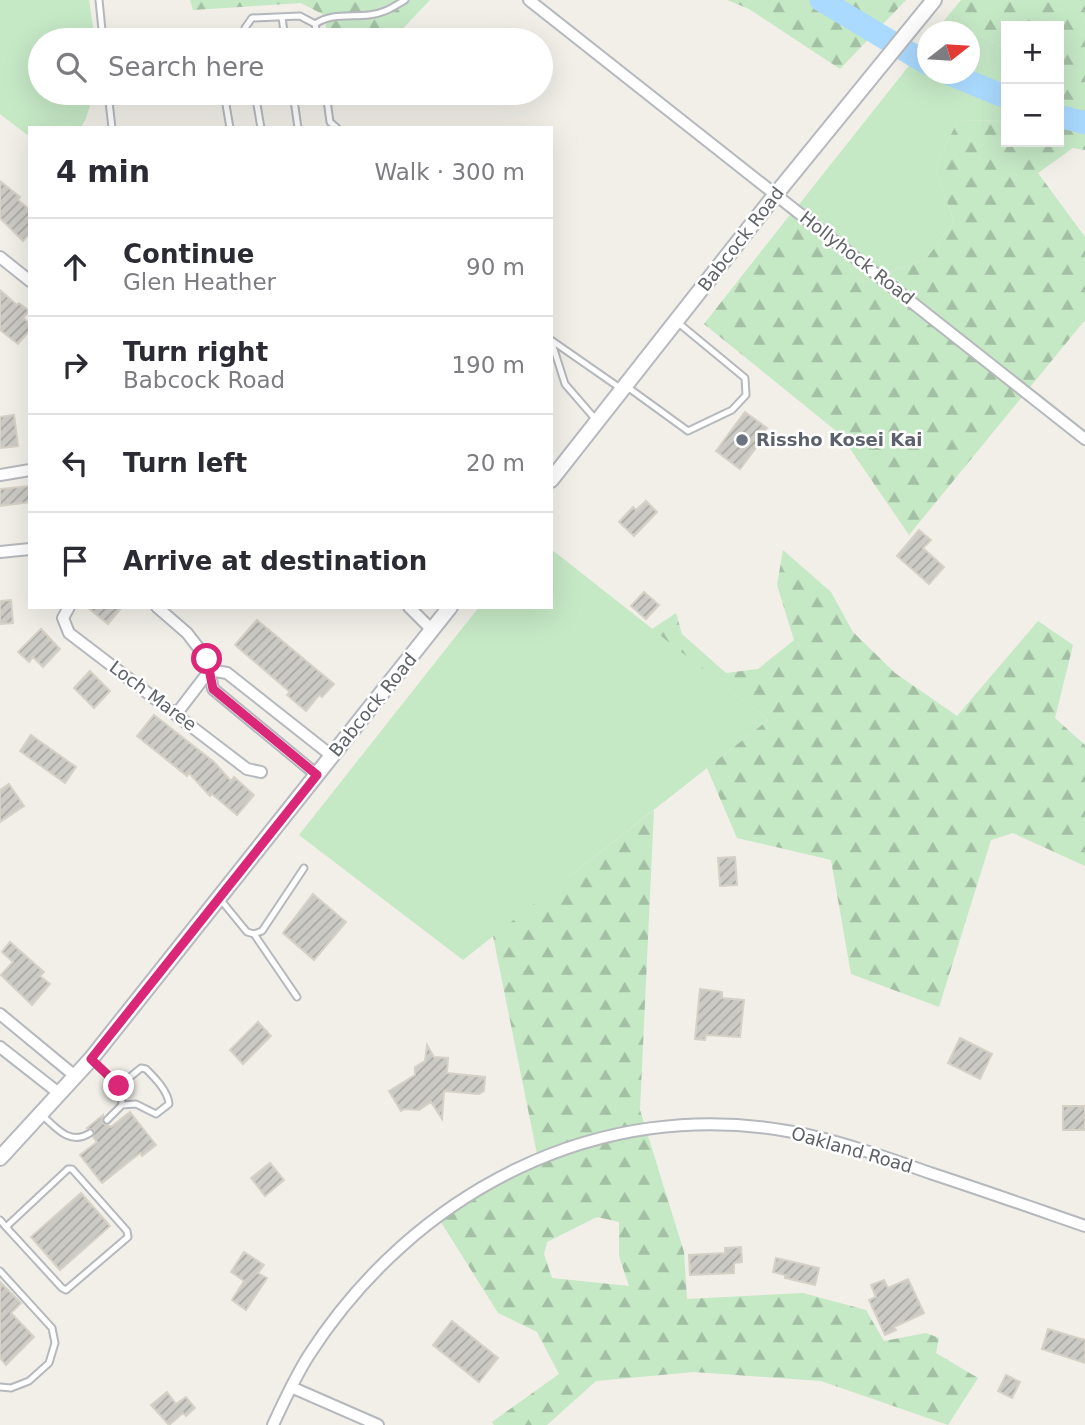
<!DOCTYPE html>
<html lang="en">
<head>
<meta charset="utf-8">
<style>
  body { margin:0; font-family:"DejaVu Sans",sans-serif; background:#f7f7f7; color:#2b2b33 }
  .controls { position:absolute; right:21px; top:21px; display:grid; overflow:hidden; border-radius:0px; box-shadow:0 7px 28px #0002 }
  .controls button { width:63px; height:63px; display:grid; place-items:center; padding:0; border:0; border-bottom:2px solid #e1e1e2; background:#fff; color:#2b2b33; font:35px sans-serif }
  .compass { position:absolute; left:917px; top:21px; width:63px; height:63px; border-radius:50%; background:#fff; box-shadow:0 7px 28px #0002; rotate:73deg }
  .stop { position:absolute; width:21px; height:21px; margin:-16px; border:5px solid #db2777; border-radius:50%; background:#fff }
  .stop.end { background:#db2777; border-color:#fff; box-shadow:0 2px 7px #0008 }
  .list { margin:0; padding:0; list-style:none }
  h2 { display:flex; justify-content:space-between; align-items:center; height:91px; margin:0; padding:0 28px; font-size:30px }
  h2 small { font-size:23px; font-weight:400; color:#7c7c81 }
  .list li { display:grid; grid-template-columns:46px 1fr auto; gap:21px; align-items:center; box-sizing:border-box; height:98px; padding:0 28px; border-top:2px solid #e1e1e2 }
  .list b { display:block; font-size:26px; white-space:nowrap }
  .list p { margin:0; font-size:23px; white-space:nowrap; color:#7c7c81 }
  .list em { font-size:23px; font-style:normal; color:#7c7c81 }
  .icon { flex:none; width:38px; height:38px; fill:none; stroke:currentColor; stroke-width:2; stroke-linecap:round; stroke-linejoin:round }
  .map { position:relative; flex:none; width:1085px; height:1425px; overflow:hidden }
  .search { position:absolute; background:#fff; box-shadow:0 7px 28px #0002; left:28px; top:28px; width:525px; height:77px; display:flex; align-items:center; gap:18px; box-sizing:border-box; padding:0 24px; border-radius:38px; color:#7c7c81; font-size:26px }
  .panel { position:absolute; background:#fff; box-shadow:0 7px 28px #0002; left:28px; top:126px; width:525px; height:483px; border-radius:0px }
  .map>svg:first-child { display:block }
  .green { fill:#c5e8c5 }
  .forest { fill:url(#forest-firs); fill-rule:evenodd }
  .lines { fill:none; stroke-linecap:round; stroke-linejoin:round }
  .river { stroke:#aadaff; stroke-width:23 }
  .building { fill:url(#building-hatch); stroke:#d6d1c6; stroke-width:2 }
  .service-casing { stroke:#b5b8bc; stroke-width:9 }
  .minor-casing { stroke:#b5b8bc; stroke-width:14 }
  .secondary-casing { stroke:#b6babf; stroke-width:18 }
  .service { stroke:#fff; stroke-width:5 }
  .minor { stroke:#fff; stroke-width:10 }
  .secondary { stroke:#fff; stroke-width:14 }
  .route { stroke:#db2777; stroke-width:9 }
  .worship-dot { fill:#6b7280; stroke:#fff; stroke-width:2.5 }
  .labels { text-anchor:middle; stroke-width:5; stroke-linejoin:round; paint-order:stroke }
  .street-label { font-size:18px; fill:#5f6368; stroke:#fff }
  .worship-label { font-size:18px; font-weight:bold; fill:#5b616d; stroke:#fff; text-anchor:start }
</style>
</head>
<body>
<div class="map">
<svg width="1085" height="1425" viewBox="0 0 1085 1425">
  <defs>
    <pattern id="forest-firs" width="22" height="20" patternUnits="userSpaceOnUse" patternTransform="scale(1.75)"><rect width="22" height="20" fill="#c5e8c5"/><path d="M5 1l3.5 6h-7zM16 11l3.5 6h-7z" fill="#a3c0a4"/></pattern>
    <pattern id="building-hatch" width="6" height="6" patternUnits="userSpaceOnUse" patternTransform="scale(1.75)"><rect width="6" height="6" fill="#cccac5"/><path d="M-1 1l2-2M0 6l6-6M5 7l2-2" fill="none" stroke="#a9a8a4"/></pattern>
  </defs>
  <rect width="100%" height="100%" fill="#f1efe8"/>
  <path class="green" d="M0 0H89L95 40H40V93H94L86 118 81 128H30V137L0 114Z
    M947 17 1006 50V121L958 120 935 168 954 222 926 259 864 282 789 217 927 43 928 74H970V32L936 31Z
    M551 549 768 720 463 960 299 835 479 607H551Z"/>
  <path class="forest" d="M190 0H430L392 40H328L324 15 301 3 193 10Z
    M727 0H906L840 69 749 9Z
    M961 0H1085V150L1073 148 1038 173 1085 237V320L909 535 840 434 704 324 789 216 864 282 926 259 954 222 935 168 958 120 1006 121V142H1059V26H1006V50L947 17Z
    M783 550 831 592 853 632 895 673 957 716 1038 621 1073 645 1055 718 1085 745V866L1013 833 991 840 939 1007 851 974 831 860 737 838 707 768 768 720 652 629 676 613 682 634 726 673 758 669 794 640 777 585Z
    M654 810 640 1110 684 1252 687 1299 803 1293 866 1310 884 1341 926 1333 939 1338 936 1353 978 1378 948 1425 821 1381 694 1372 596 1381 547 1425H494L492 1422 559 1374 537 1332 498 1313 439 1219 502 1182 539 1164 493 936ZM597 1217 619 1222V1256L629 1286 552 1278 544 1254 547 1242Z"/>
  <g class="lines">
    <path class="river" d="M821 0 928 64
      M950 74 1006 97
      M1059 116 1085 123"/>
  </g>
  <path class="building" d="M0 181 20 197 18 200 30 210V233L23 241 0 218Z
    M0 290 17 305 19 303 29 311 23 318 30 324V330L18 344 0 330Z
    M745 412 767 428 759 439 761 441 740 469 716 451Z
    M14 415 18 446 0 448V417Z
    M30 486V502L0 506V489Z
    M646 501 657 512 634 536 619 522 633 507 636 510Z
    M919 530 931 540 923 548 944 567 929 584 897 556Z
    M644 592 659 605 646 619 631 606Z
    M11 600 13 623 0 624V601Z
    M87 607H122L108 624Z
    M257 620 334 684 322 697 319 695 306 711 287 695 290 692 235 645Z
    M41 629 60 649 43 667 33 657 29 662 18 652Z
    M90 671 110 691 94 708 74 688Z
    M154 715 214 762 231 781 234 777 254 795 237 815 212 794 210 796 189 773 187 776 137 736Z
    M31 735 76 767 65 783 20 751Z
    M9 784 24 806 0 822V790Z
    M735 857 737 885 720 886 718 858Z
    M313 894 346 922 314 960 283 933Z
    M10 942 44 972 40 976 50 984 32 1005 1 975 13 962 2 952Z
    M700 989 722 992V998L744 1000 740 1037 706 1035 705 1040 695 1039Z
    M258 1022 271 1036 243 1064 230 1050Z
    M960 1038 992 1054 980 1079 948 1063Z
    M427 1045 434 1057 448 1058 447 1073 485 1077 484 1091 479 1094 444 1091 442 1119 431 1102 419 1110 404 1109 401 1111 389 1091 415 1075V1067L425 1061Z
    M1063 1106H1085V1130H1063Z
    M130 1112 156 1145 142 1156 140 1153 102 1183 80 1155 97 1142 93 1137 94 1130 87 1128 103 1115V1123L111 1127Z
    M270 1163 284 1180 265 1196 251 1178Z
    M81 1193 110 1226 60 1270 31 1237Z
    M741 1247 742 1262 734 1263V1273L690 1275 689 1255 725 1253V1248Z
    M244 1252 264 1265 258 1273 267 1278 246 1310 232 1300 244 1281 231 1272Z
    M776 1258 819 1268 815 1285 785 1278V1275L773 1272Z
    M908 1279 924 1313 894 1327 896 1330 885 1335 869 1300 876 1297 871 1285 884 1280 888 1288Z
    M0 1282 21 1303 11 1313 34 1337 6 1365 0 1358Z
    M452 1321 498 1358 479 1382 433 1345Z
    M1048 1329 1085 1340V1363L1042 1349Z
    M1006 1375 1020 1382 1012 1398 998 1391Z
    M167 1392 176 1404 186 1397 195 1408 186 1416 183 1413 169 1425 151 1405Z"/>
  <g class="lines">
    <defs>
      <path id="service" d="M99 0 103 40
        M282 17 285 40
        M315 24C331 13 350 17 369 15 383 14 393 7 405 0
        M247 40 245 28 252 18 300 16 315 24 318 40
        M108 93 112 128
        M224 93 230 128
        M255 93 261 128
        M293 93 298 128
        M326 93 330 122 337 128
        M551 340 565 384 597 421
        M551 340 620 388
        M626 386 688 431 732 410 746 395 745 378 676 321
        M220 899 247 932 254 934 262 931 304 868
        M254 934 297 997
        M93 1061C108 1075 122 1084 122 1105L107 1120
        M119 1086 141 1068 146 1069C155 1078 168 1091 169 1104L156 1114 136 1104 122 1105
        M42 1115C56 1128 70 1146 90 1133
        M0 1220 6 1227 62 1288 66 1290 128 1237 127 1231 72 1169H68L6 1227
        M0 1271 52 1328 55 1343 49 1363 29 1381 11 1388 0 1387"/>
      <path id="minor" d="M529 0 1085 439
        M0 257 30 281
        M0 475 30 470
        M0 552 30 549
        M69 607 63 618 69 633 247 769 261 772
        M157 607 187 633 207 659 213 689 317 775
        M409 607 432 630
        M210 670 227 673 332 756
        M177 713 210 670
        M0 1014 75 1076
        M0 1047 60 1094
        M291 1387 378 1425
        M273 1425C284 1401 295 1377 309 1355 414 1192 599 1095 793 1132 840 1141 885 1157 930 1173 982 1190 1033 1208 1085 1226"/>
      <path id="secondary" d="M551 480 776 194 934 0
        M0 1158 91 1059 450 607"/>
    </defs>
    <use href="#service" class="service-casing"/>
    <use href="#minor" class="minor-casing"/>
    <use href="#secondary" class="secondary-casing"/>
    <use href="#service" class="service"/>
    <use href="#minor" class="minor"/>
    <use href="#secondary" class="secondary"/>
  </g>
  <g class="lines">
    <path class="route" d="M119 1086 91 1059 317 775 213 689 207 659"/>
  </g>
  <circle class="worship-dot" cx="742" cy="440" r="7"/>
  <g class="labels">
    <g class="street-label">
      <text transform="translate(741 239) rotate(-52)" y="6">Babcock Road</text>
      <text transform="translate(857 258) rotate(38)" y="6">Hollyhock Road</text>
      <text transform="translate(153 696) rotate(37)" y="6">Loch Maree</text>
      <text transform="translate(373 705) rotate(-51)" y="6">Babcock Road</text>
      <text transform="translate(852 1150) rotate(16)" y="6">Oakland Road</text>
    </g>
    <g class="worship-label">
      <text x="756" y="446">Rissho Kosei Kai</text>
    </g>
  </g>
</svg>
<div class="controls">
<button>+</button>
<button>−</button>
</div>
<svg class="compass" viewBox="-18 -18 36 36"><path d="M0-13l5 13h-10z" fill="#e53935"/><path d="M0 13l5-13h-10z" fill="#7c7c81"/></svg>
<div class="stop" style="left:207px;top:659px"></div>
<div class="stop end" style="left:119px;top:1086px"></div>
<div class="search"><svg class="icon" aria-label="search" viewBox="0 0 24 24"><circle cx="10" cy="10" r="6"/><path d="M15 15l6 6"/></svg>Search here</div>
<section class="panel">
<h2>4 min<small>Walk · 300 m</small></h2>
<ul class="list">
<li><svg class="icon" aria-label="ahead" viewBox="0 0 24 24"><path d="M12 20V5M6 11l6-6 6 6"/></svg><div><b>Continue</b><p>Glen Heather</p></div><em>90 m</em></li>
<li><svg class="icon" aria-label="right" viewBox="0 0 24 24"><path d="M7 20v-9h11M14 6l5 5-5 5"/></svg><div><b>Turn right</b><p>Babcock Road</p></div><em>190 m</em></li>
<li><svg class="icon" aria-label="left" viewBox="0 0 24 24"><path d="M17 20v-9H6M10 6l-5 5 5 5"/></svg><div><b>Turn left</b></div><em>20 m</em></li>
<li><svg class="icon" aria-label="arrive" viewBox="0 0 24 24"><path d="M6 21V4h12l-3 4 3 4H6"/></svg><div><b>Arrive at destination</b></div></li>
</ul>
</section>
</div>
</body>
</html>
